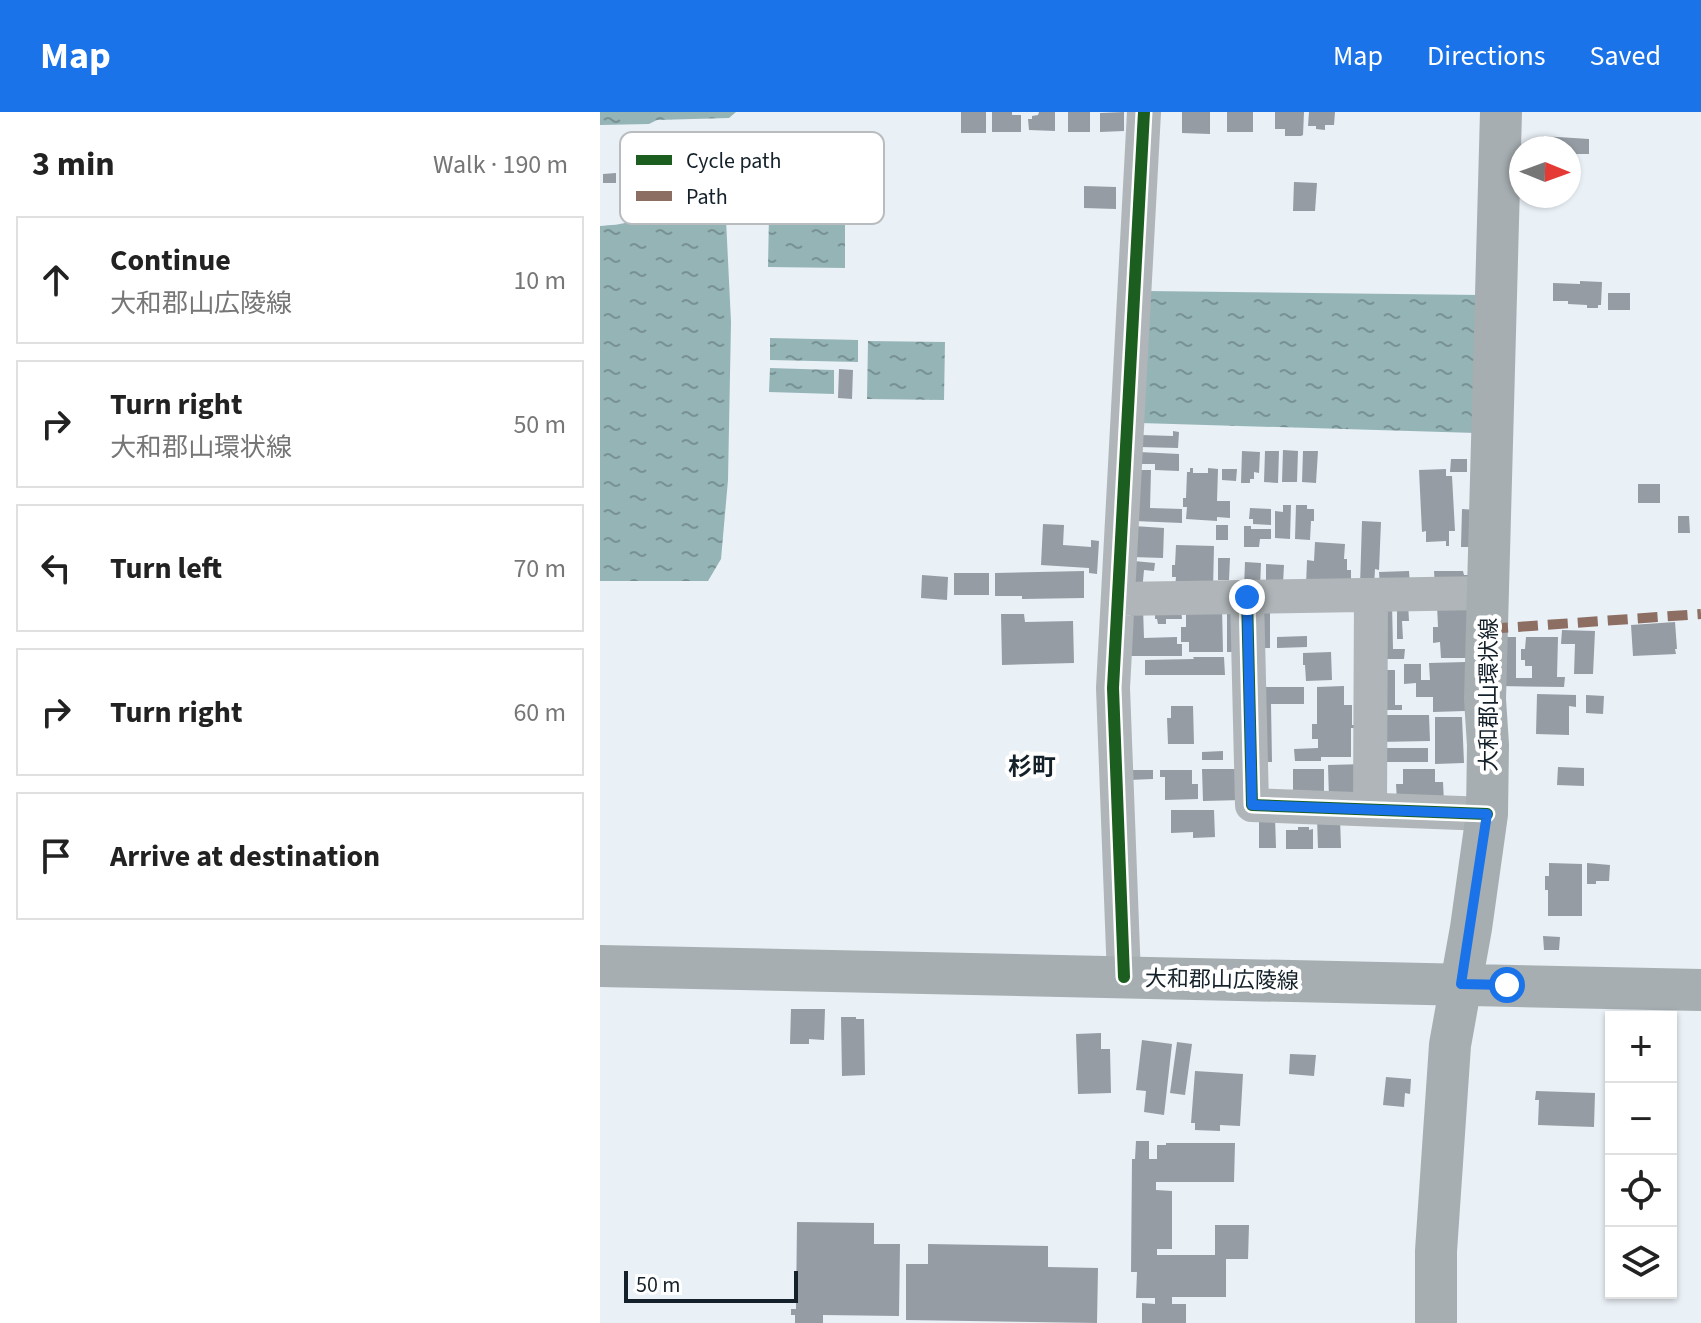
<!DOCTYPE html>
<html lang="en">
<head>
<meta charset="utf-8">
<style>
  body { margin:0; font-family:"Source Sans 3","Noto Sans JP",sans-serif; background:#f2f2f2; color:#222 }
  .controls { position:absolute; right:24px; bottom:24px; display:grid; overflow:hidden; border-radius:0px; box-shadow:0 2px 6px #0004 }
  .controls button { width:72px; height:72px; display:grid; place-items:center; padding:0; border:0; border-bottom:2px solid #e0e0e0; background:#fff; color:#222; font:40px sans-serif }
  .compass { position:absolute; left:909px; top:24px; width:72px; height:72px; border-radius:50%; background:#fff; box-shadow:0 2px 6px #0004; rotate:91deg }
  .scale { position:absolute; left:24px; bottom:20px; width:174px; box-sizing:border-box; padding-left:8px; border:4px solid #14212a; border-top:0; font-size:22px; line-height:28px; white-space:nowrap; color:#14212a; -webkit-text-stroke:6px #fff; paint-order:stroke }
  .stop { position:absolute; width:24px; height:24px; margin:-18px; border:6px solid #1a73e8; border-radius:50%; background:#fff }
  .stop.end { background:#1a73e8; border-color:#fff; box-shadow:0 2px 8px #0008 }
  .list { margin:0; padding:0; list-style:none }
  h2 { display:flex; justify-content:space-between; align-items:center; height:104px; margin:0; padding:0 32px; font-size:34px }
  h2 small { font-size:26px; font-weight:400; color:#767676 }
  .list li { display:grid; grid-template-columns:52px 1fr auto; gap:24px; align-items:center; box-sizing:border-box; height:128px; margin:0 16px 16px; padding:0 16px; border:2px solid #e0e0e0; border-radius:0px }
  .list b { display:block; font-size:30px; white-space:nowrap }
  .list p { margin:0; font-size:26px; white-space:nowrap; color:#767676 }
  .list em { font-size:26px; font-style:normal; color:#767676 }
  .icon { flex:none; width:44px; height:44px; fill:none; stroke:currentColor; stroke-width:2; stroke-linecap:round; stroke-linejoin:round }
  .map { position:relative; flex:none; width:1101px; height:1211px; overflow:hidden }
  header { display:flex; align-items:center; gap:48px; box-sizing:border-box; height:112px; padding:0 40px; background:#1a73e8; color:#fff }
  header strong { font-size:38px }
  nav { display:flex; gap:44px; margin-inline-start:auto; font-size:28px }
  main { display:flex }
  aside { flex:1; background:#fff }
  .map>svg:first-child { display:block }
  .water { fill:url(#water-ripples) }
  .building { fill:#959ca4 }
  .lines { fill:none; stroke-linecap:round; stroke-linejoin:round }
  .minor { stroke:#afb5b8; stroke-width:34 }
  .major { stroke:#a6aeb1; stroke-width:42 }
  .quiet { stroke:#8d6e63; stroke-width:10; stroke-dasharray:20 10; stroke-linecap:butt }
  .cycleway-casing { stroke:#fff; stroke-width:17 }
  .cycleway { stroke:#1b5e20; stroke-width:12 }
  .route { stroke:#1a73e8; stroke-width:10 }
  .labels { text-anchor:middle; stroke-width:8; stroke-linejoin:round; paint-order:stroke }
  .street-label { font-size:22px; fill:#14212a; stroke:#fff }
  .neighbourhood-label { font-size:24px; font-weight:bold; fill:#14212a; stroke:#fff }
  .key { fill:#fff; stroke:#b8bcbf; stroke-width:2 }
  .key-label { font-size:22px; fill:#14212a }
</style>
</head>
<body>
<header>
<strong>Map</strong>
<nav><a>Map</a><a>Directions</a><a>Saved</a></nav>
</header>
<main>
<aside>
<h2>3 min<small>Walk · 190 m</small></h2>
<ul class="list">
<li><svg class="icon" aria-label="ahead" viewBox="0 0 24 24"><path d="M12 20V5M6 11l6-6 6 6"/></svg><div><b>Continue</b><p>大和郡山広陵線</p></div><em>10 m</em></li>
<li><svg class="icon" aria-label="right" viewBox="0 0 24 24"><path d="M7 20v-9h11M14 6l5 5-5 5"/></svg><div><b>Turn right</b><p>大和郡山環状線</p></div><em>50 m</em></li>
<li><svg class="icon" aria-label="left" viewBox="0 0 24 24"><path d="M17 20v-9H6M10 6l-5 5 5 5"/></svg><div><b>Turn left</b></div><em>70 m</em></li>
<li><svg class="icon" aria-label="right" viewBox="0 0 24 24"><path d="M7 20v-9h11M14 6l5 5-5 5"/></svg><div><b>Turn right</b></div><em>60 m</em></li>
<li><svg class="icon" aria-label="arrive" viewBox="0 0 24 24"><path d="M6 21V4h12l-3 4 3 4H6"/></svg><div><b>Arrive at destination</b></div></li>
</ul>
</aside>
<div class="map">
<svg width="1101" height="1211" viewBox="0 0 1101 1211">
  <defs>
    <pattern id="water-ripples" width="26" height="14" patternUnits="userSpaceOnUse" patternTransform="scale(2)"><rect width="26" height="14" fill="#95b4b6"/><path d="M2 4q2-2 4 0t4 0M15 11q2-2 4 0t4 0" fill="none" stroke="#789294"/></pattern>
  </defs>
  <rect width="100%" height="100%" fill="#e9f0f6"/>
  <path class="water" d="M0 0H136L129 6 57 8 49 12 0 13Z
    M122 25 131 210 128 368 121 447 108 469H0V114C10 113 22 113 31 109 38 107 42 103 47 99 68 78 63 55 56 28Z
    M169 103 245 104V156L168 155Z
    M547 179 881 183 876 321 540 311Z
    M170 226 258 228V250L170 248Z
    M268 229 345 230 344 288 267 287Z
    M170 256 234 258V282L169 280Z"/>
  <path class="building" d="M361 0H386V21H361Z
    M392 0H412V3H421V20H392Z
    M439 0H455V19L429 18 428 7H432V4L438 3Z
    M468 0H490V20H468Z
    M524 0V19L500 20V1Z
    M582 0H610V22L582 21Z
    M627 0H653V20H627Z
    M675 0H704L703 23 701 24H685V17H675Z
    M709 0H735L734 13H725V18L716 17V14H708Z
    M942 24 989 27V42H973V77L969 76V36H938V31H942Z
    M16 61V71H3V62Z
    M694 70 717 71 715 99H693Z
    M484 74 516 75V97L484 96Z
    M980 169 1002 170 1001 193H998V196H987V193L968 192V189H953V171L980 172Z
    M1008 181H1030V198H1008Z
    M239 257 253 258 252 287 238 286Z
    M573 319 579 320 578 336 540 335 541 323 573 324Z
    M683 338 698 339 697 370H682Z
    M642 339 660 340 659 361 654 360V367H650V371H641Z
    M665 339H679L678 371 664 370Z
    M703 339H718L716 371 702 370Z
    M539 340 579 342V359L555 358V352H538Z
    M851 347H867V360H850Z
    M590 356H593V361H608V356L618 357 617 389H630V406L617 405V409L586 407 587 395H583V386H586L587 360H590Z
    M622 357H637L636 369 622 368Z
    M846 357V364H852L855 419H849V434H846V429L826 430V419L822 420 819 358Z
    M537 358H551L550 396 582 397V411L534 409Z
    M1038 372H1060V391H1038Z
    M683 393H691L690 427 675 426V399L683 400Z
    M696 393H707V397H714V409H711L710 428 695 427Z
    M650 396 671 397V413L653 412V407H649Z
    M862 397 876 398 874 435H861Z
    M1078 404H1089L1090 421H1078Z
    M762 409 781 410 779 458 775 457 774 475 760 474Z
    M443 412 464 413 463 433 491 435V428L499 429 497 462 489 461V456L441 453Z
    M616 413H628V428H616Z
    M534 414 564 416 563 446 533 445Z
    M644 414H651V417H671V427H660L659 435H644Z
    M715 430 745 432 744 447H747V458H751V474L706 473 707 448 714 449Z
    M576 433 614 434 613 478 575 476 576 465H572V453H575Z
    M618 446H630L629 468H618Z
    M534 449 555 451 554 459 544 458 542 480 531 478Z
    M645 450 661 451 660 476H644Z
    M666 452 684 453 683 472 666 471Z
    M484 459V486L422 487V484H395V461Z
    M809 459 810 474 780 475 779 460Z
    M834 459H863L864 463H870V475L835 476Z
    M354 461H389V483H354Z
    M322 463 348 465 347 488 321 486Z
    M792 491 793 537H805L804 547H777V492Z
    M797 491H808L809 509H802L803 527H797Z
    M627 493H639L640 540H627Z
    M837 493H875L874 546H841L840 530 833 531V515H838Z
    M586 494H622L623 540H589V530H581V515H586Z
    M670 494V536H656V495Z
    M543 495 544 526 577 525V532H582V544H531V496Z
    M555 495H581L582 507H566V512H558L557 507H555Z
    M401 502H424L425 510 473 509 474 551 402 553Z
    M1075 510 1077 537H1075L1076 542 1033 544 1031 513Z
    M962 518 995 519 993 562H974L975 532H961Z
    M707 524V535L677 536V525Z
    M901 525H916V566H932V554H925V548H921V537H925L926 525H958L957 565H965L964 575 900 574Z
    M731 540 732 568 706 569 705 553H703V541Z
    M593 545H624L625 563H545V548L594 547Z
    M866 550 865 599 833 600V585H816V571L804 572V552H821V568H830L829 551Z
    M777 558H795V593H802V598H777Z
    M744 574V593H752V613H758V616H751V645H721V649H695L694 637 718 636V627H712V612H717V575Z
    M659 575H704V592H671L672 650H660Z
    M937 582 976 583V595L969 594V623L936 622Z
    M986 583 1004 584 1003 602 986 601Z
    M571 594H593L594 632H568L567 606H571Z
    M777 603H829L830 629 777 630Z
    M835 605H862L864 651 835 652Z
    M775 636H828V650H775Z
    M623 639V648H602V640Z
    M765 652V687H729L728 653Z
    M958 655 984 656V674L957 673Z
    M602 657H642V688L603 689Z
    M693 657H724V687H693Z
    M803 657H835V670H843L844 690H797L796 672H803Z
    M529 658H553V667L529 668Z
    M560 658H592V672H598V687L565 688V665H560Z
    M571 698H614L615 725 593 726V720L571 721Z
    M675 705 676 736H659V706Z
    M717 706H740L741 736H718Z
    M698 715H709V718L713 717V737H686V718H698Z
    M949 751 982 752V804H948V778H945V764H949Z
    M987 751 1010 753 1009 769H996V772H987Z
    M943 824 960 825 959 838H944Z
    M191 897H225L224 928 209 927V932H190Z
    M241 905H256V907H264L265 963 242 964Z
    M501 921V937H510L511 981 478 982 476 922Z
    M542 928 572 932 564 1003 544 1000 546 979 536 978Z
    M577 930 592 932 585 983 570 981Z
    M690 942 716 943 714 964 689 962Z
    M595 959 643 962 640 1014 620 1013V1019L595 1018V1011H591Z
    M786 965 811 967 810 982 805 981 804 995 783 993Z
    M936 979 995 981 994 1015 938 1013 939 988H935Z
    M536 1029H549V1047H557V1033H566V1031H635L634 1070H556V1078L572 1079V1137H557V1143H615V1113H649L648 1147H626V1185H572V1192H586V1211H542V1191L555 1192V1186H536L537 1160H531L532 1047H535Z
    M197 1110 274 1111V1132H300L299 1204 223 1203V1211H195V1203H191V1197H196Z
    M328 1132 448 1134V1155L498 1156 497 1211 306 1208V1152H328Z"/>
  <g class="lines">
    <path class="minor" d="M647 485 652 693 887 702
      M519 487 888 481
      M770 697 771 483
      M524 865 513 576 544 0"/>
    <path class="major" d="M0 854 1101 878
      M836 1211V1139L850 933 871 816 887 702 888 633 885 587 901 0"/>
    <path class="quiet" d="M888 517 1101 502"/>
    <defs>
      <path id="cycleway" d="M647 485 652 693 887 702
        M524 865 513 576 544 0"/>
    </defs>
    <use href="#cycleway" class="cycleway-casing"/>
    <use href="#cycleway" class="cycleway"/>
  </g>
  <g class="lines">
    <path class="route" d="M647 485 652 693 887 702 861 872 907 873"/>
  </g>
  <g class="labels">
    <g class="street-label">
      <text transform="translate(888 583) rotate(-90)" y="8">大和郡山環状線</text>
      <text transform="translate(622 867) rotate(1)" y="8">大和郡山広陵線</text>
    </g>
    <g class="neighbourhood-label">
      <text x="432" y="663">杉町</text>
    </g>
  </g>
  <rect x="20" y="20" width="264" height="92" rx="12" class="key"/>
  <rect x="36" y="43" width="36" height="10" fill="#1b5e20"/>
  <rect x="36" y="79" width="36" height="10" fill="#8d6e63"/>
  <g class="key-label">
    <text x="86" y="56">Cycle path</text>
    <text x="86" y="92">Path</text>
  </g>
</svg>
<div class="controls">
<button>+</button>
<button>−</button>
<button><svg class="icon" aria-label="locate" viewBox="0 0 24 24"><circle cx="12" cy="12" r="6"/><path d="M12 2v4M12 18v4M2 12h4M18 12h4"/></svg></button>
<button><svg class="icon" aria-label="layers" viewBox="0 0 24 24"><path d="M12 4l9 5-9 5-9-5zM3 14l9 5 9-5"/></svg></button>
</div>
<svg class="compass" viewBox="-18 -18 36 36"><path d="M0-13l5 13h-10z" fill="#e53935"/><path d="M0 13l5-13h-10z" fill="#767676"/></svg>
<div class="scale">50 m</div>
<div class="stop" style="left:907px;top:873px"></div>
<div class="stop end" style="left:647px;top:485px"></div>
</div>
</main>
</body>
</html>
